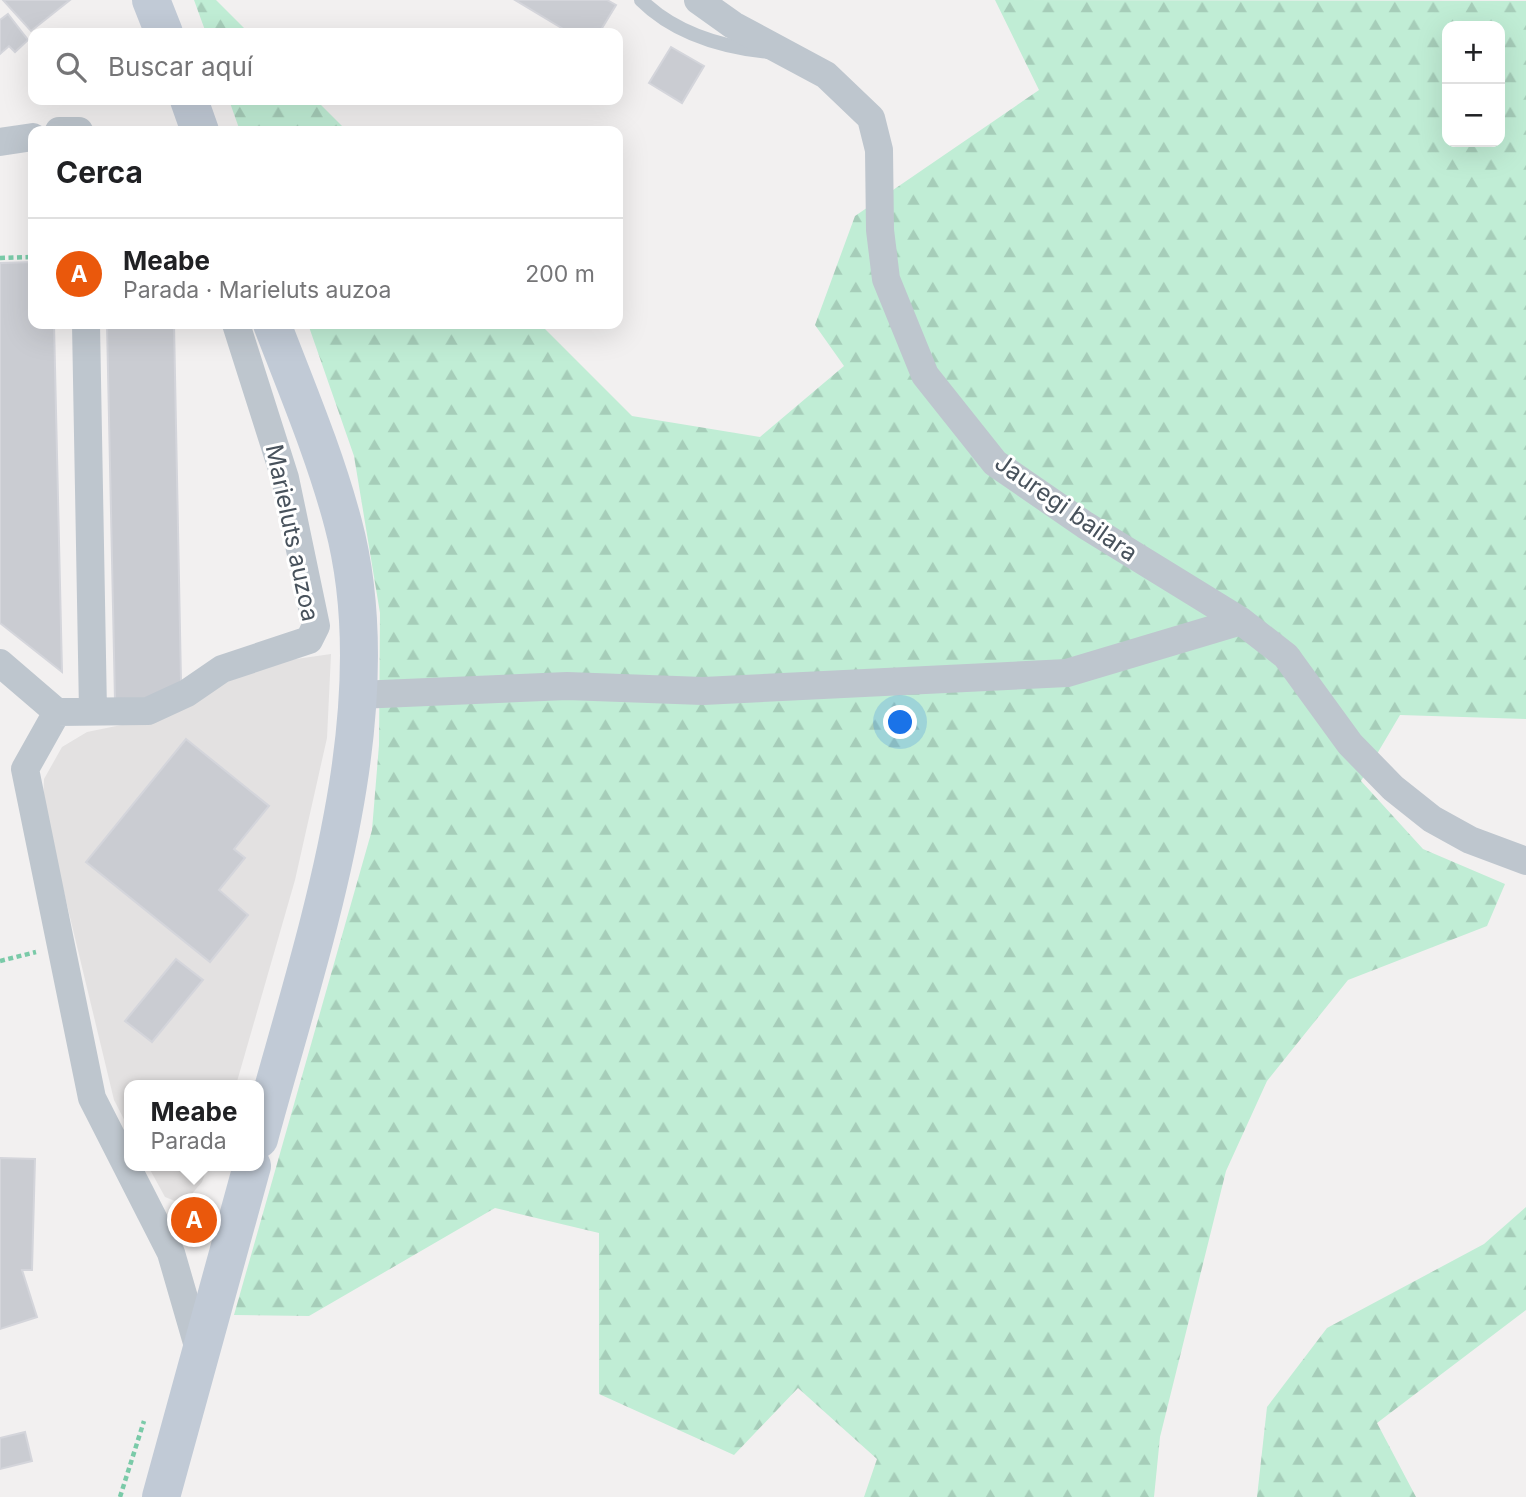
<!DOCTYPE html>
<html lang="es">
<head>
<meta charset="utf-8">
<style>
  body { margin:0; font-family:Inter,sans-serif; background:#f6f6f6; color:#202124 }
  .controls { position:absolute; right:21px; top:21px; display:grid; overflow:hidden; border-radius:14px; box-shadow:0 7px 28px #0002 }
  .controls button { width:63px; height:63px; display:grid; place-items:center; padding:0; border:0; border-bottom:2px solid #e0e0e0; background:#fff; color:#202124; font:35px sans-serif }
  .you { position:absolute; left:901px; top:723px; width:24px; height:24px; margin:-18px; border:5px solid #fff; border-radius:50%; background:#1a73e8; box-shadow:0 0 0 10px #1a73e833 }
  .badge { display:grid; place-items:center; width:46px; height:46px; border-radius:50%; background:#ea580c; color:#fff; font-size:23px; font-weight:700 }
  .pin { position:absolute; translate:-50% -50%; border:4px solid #fff; box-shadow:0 2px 7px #0006 }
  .popup { position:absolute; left:124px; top:1080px; width:140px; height:91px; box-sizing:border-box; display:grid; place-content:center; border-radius:14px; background:#fff; filter:drop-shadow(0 2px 5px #0005); font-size:23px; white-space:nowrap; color:#757577 }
  .popup b { font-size:26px; color:#202124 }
  .popup::after { content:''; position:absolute; left:50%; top:100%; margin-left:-14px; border:14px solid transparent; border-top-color:#fff }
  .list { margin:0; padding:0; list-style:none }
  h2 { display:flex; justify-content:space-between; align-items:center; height:91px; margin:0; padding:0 28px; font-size:30px }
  h2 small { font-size:23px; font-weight:400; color:#757577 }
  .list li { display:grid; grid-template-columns:46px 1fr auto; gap:21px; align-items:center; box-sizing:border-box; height:112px; padding:0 28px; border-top:2px solid #e0e0e0 }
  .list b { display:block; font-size:26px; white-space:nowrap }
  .list p { margin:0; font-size:23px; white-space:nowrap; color:#757577 }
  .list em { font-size:23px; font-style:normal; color:#757577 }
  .icon { flex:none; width:38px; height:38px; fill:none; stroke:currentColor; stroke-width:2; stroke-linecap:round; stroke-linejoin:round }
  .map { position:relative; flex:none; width:1526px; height:1497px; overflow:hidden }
  .search { position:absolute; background:#fff; box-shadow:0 7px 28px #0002; left:28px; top:28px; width:595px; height:77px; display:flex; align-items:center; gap:18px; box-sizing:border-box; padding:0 24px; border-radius:14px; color:#757577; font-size:26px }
  .panel { position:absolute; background:#fff; box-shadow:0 7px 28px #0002; left:28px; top:126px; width:595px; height:203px; border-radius:14px }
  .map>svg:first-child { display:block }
  .education { fill:#e3e1e1 }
  .forest { fill:url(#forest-firs); fill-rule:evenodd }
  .building { fill:#caccd2; stroke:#d4d5db; stroke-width:2 }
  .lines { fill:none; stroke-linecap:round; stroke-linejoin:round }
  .path { stroke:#7acaa8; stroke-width:4.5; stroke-dasharray:5 3.5; stroke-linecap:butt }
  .lane { stroke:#bec6ce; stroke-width:14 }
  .street { stroke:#bec6ce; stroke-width:28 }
  .secondary { stroke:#c1cad6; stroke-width:38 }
  .labels { text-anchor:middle; stroke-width:6; stroke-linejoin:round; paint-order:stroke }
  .street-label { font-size:24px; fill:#48525c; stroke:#fff }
</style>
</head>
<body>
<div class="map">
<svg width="1526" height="1497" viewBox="0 0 1526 1497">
  <defs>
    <pattern id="forest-firs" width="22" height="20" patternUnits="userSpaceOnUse" patternTransform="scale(1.75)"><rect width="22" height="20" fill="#c0edd5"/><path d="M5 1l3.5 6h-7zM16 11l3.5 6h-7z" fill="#a6cdb9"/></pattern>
  </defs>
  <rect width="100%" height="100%" fill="#f2f0f0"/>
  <path class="education" d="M331 654 327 738 295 880 236 1085H129V1129L114 1100 43 805 44 779 62 747 87 732 136 722 261 664Z
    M148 1166H208L202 1182 190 1196 175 1201 165 1197Z"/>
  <path class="forest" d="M194 0H216L249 33H206Z
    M995 0 1526 1V719L1400 715 1361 781 1423 849 1505 884 1487 926 1348 980 1267 1081 1226 1171 1160 1437 1154 1497H864L877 1459 798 1388 734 1455 599 1394V1233L495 1208 309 1316 234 1315 372 830 379 745 380 613 354 456 308 324H540L632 416 760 437 844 366 815 325 855 216 1039 90ZM1447 26H1500V142H1447Z
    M229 100H316L347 131H240Z
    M1526 1207V1310L1377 1423 1416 1497H1257L1267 1407 1327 1328 1484 1244Z"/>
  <path class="building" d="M3 0H70L31 31Z
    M515 0H607L616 5 599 33H570Z
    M8 14 28 40 15 52 9 46 0 54V20Z
    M671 47 704 66 682 103 649 83Z
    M33 262V324H54L62 672 0 623V263Z
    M107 324H174L181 682 148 700 115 701Z
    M186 739 269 806 234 849 245 858 219 890 248 915 210 962 86 862Z
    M176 959 203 980 152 1042 125 1021Z
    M0 1158 35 1159 32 1270H22L37 1317 0 1329Z
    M25 1432 32 1461 0 1469V1438Z"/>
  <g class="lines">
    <path class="path" d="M0 258 33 257
      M0 961 36 952
      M120 1497 144 1421"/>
    <path class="lane" d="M641 0C675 34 721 47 768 52"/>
    <path class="street" d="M698 0 733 25 826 75 871 118 879 150 880 230 886 279 925 375 995 463 1085 525 1241 621 1286 656 1350 744 1393 788 1432 819 1470 840 1526 861
      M59 131H79
      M0 142 33 137
      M86 324 93 711
      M0 663 57 712 148 711 187 693 222 669 309 640 316 626 285 478 236 324
      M358 695 567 686 703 691 1067 673 1241 621
      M57 712 25 769 92 1098 171 1253 200 1353"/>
    <path class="secondary" d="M151 0 164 33
      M189 100 200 131
      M259 1139C309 952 395 717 343 523 325 455 297 389 272 324
      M161 1497 252 1166"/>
  </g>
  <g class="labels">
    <g class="street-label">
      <text transform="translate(1066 508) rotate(35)" y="8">Jauregi bailara</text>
      <text transform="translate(292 533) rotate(78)" y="8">Marieluts auzoa</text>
    </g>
  </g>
</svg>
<div class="controls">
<button>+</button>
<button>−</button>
</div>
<div class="you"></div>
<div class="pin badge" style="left:194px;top:1220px">A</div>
<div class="popup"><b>Meabe</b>Parada</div>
<div class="search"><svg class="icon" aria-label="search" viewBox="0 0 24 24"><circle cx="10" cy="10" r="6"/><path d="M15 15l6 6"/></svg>Buscar aquí</div>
<section class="panel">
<h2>Cerca<small></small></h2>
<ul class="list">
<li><span class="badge">A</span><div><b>Meabe</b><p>Parada · Marieluts auzoa</p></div><em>200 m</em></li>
</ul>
</section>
</div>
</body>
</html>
